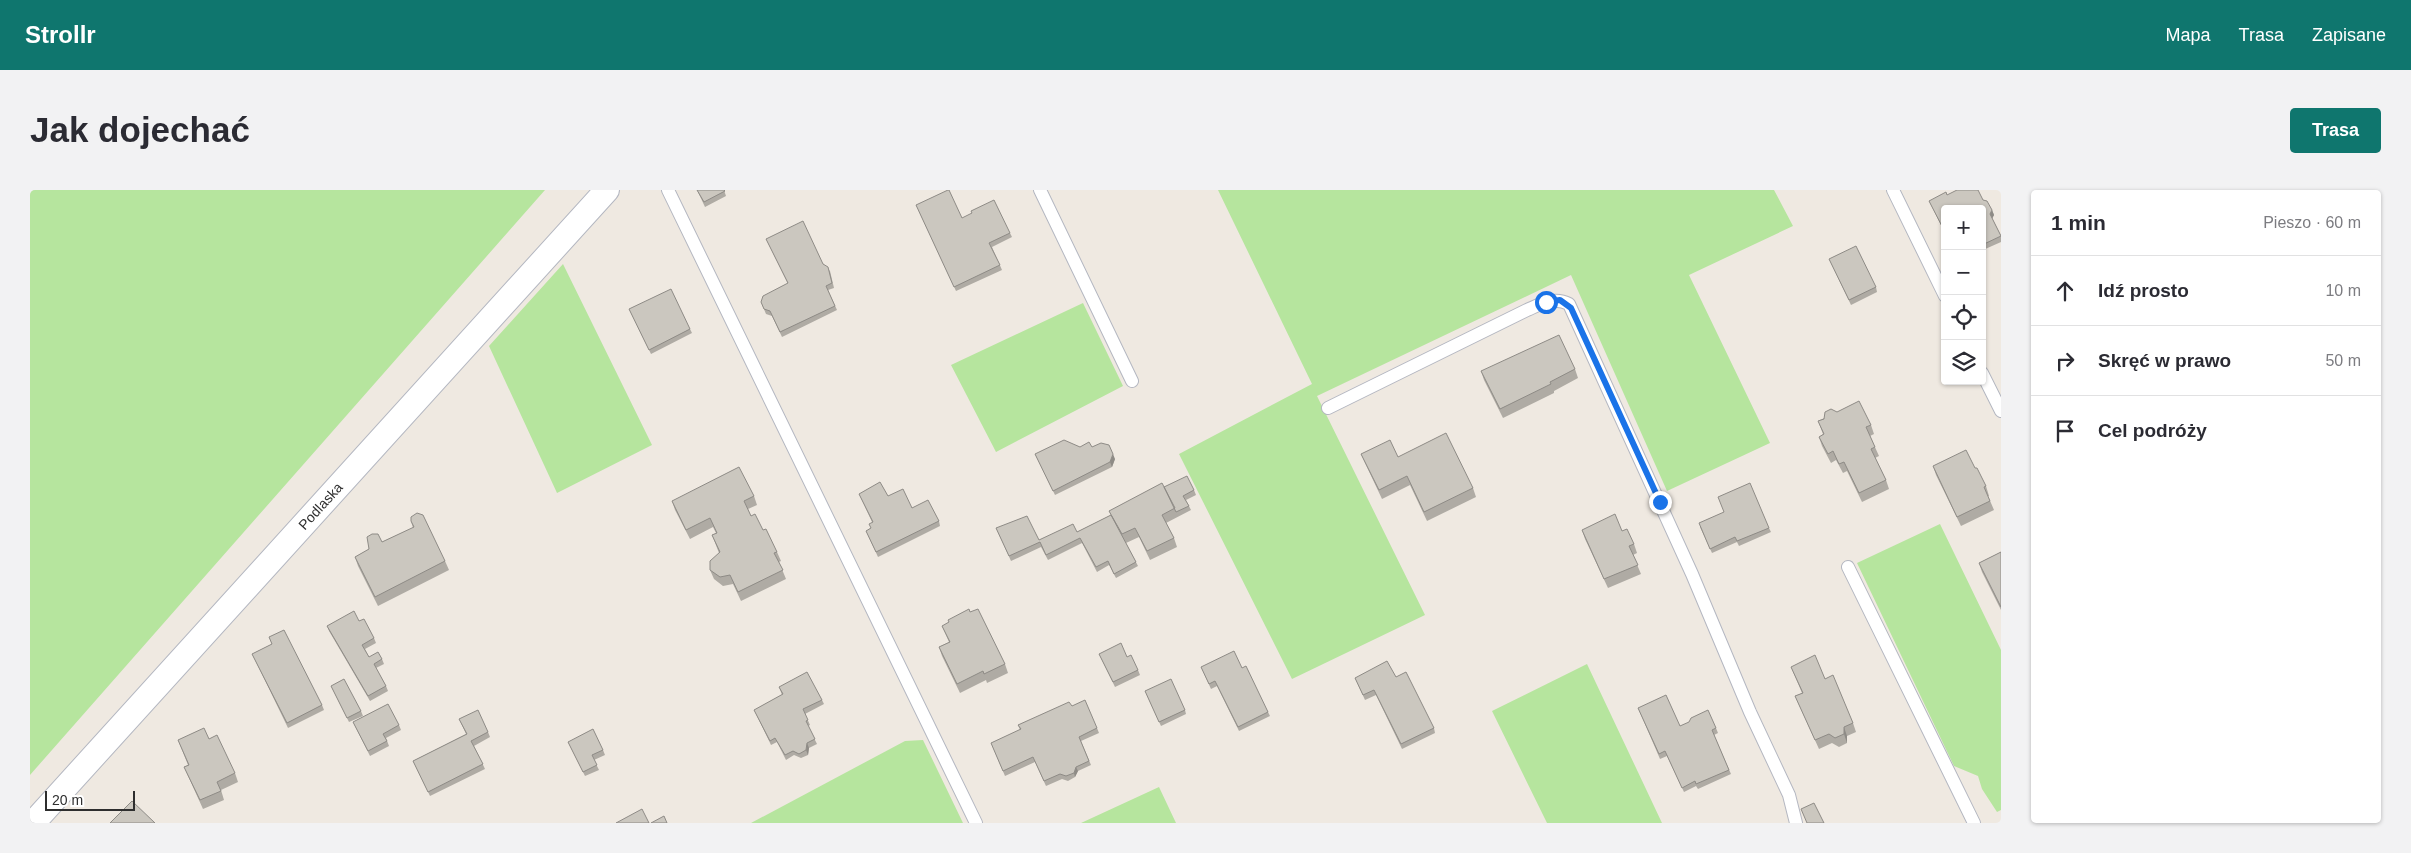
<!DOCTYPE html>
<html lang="pl">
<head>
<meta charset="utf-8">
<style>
  body { margin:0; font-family:Arial,sans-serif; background:#f2f2f3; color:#2b2b33 }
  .controls { position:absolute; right:15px; top:15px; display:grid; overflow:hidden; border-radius:5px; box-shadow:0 1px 4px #0004 }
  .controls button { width:45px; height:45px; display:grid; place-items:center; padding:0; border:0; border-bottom:1px solid #e1e1e2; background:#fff; color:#2b2b33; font:25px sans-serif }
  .scale { position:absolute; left:15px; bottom:12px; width:90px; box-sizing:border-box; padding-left:5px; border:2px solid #2e2e2e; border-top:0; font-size:14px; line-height:18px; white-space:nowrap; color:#2e2e2e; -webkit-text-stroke:4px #fff; paint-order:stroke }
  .stop { position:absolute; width:15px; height:15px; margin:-11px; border:4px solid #1a73e8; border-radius:50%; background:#fff }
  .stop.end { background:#1a73e8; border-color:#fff; box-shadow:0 1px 5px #0008 }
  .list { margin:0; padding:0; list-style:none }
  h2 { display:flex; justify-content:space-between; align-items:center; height:65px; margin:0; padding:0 20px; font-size:21px }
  h2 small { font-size:16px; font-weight:400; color:#7c7c81 }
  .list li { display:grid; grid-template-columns:32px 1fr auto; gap:15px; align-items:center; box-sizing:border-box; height:70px; padding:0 20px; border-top:1px solid #e1e1e2 }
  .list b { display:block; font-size:19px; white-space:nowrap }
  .list em { font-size:16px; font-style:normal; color:#7c7c81 }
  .icon { flex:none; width:28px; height:28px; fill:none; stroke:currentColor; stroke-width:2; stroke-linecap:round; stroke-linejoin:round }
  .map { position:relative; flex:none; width:1971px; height:633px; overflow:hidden; border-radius:5px }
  header { display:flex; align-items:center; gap:30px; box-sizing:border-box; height:70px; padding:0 25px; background:#0f766e; color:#fff }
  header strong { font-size:24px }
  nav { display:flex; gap:28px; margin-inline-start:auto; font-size:18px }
  .intro { display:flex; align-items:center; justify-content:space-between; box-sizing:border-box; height:120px; padding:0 30px }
  h1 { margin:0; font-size:35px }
  .button { padding:12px 22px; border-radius:5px; background:#0f766e; color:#fff; font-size:18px; font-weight:700 }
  main { display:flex; gap:30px; padding:0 30px }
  aside { flex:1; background:#fff; border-radius:5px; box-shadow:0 1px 4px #0004 }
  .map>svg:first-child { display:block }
  .green { fill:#b6e59e }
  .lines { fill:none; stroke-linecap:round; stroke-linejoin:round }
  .lane-casing { stroke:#b4b7c1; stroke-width:14 }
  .street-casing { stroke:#b4b7c1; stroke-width:26 }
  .lane { stroke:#fff; stroke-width:12 }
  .street { stroke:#fff; stroke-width:24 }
  .wall { fill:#afaba4 }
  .shaded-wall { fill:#8e8b86 }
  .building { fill:#cbc7bf; stroke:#8e8b86 }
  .route { stroke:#1a73e8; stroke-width:6 }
  .labels { text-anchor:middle; stroke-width:4; stroke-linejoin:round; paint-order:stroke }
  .street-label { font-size:14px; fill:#2e2e2e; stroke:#fff }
</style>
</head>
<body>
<header>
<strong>Strollr</strong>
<nav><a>Mapa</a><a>Trasa</a><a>Zapisane</a></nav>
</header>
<div class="intro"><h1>Jak dojechać</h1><a class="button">Trasa</a></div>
<main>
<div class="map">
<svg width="1971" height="633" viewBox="0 0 1971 633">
  <rect width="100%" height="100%" fill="#efe9e1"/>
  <path class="green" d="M0 0H515L0 585Z
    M1188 0H1744L1763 36 1659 85 1740 253 1637 301 1541 85 1287 206 1395 425 1262 489 1149 264 1282 194Z
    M533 74 622 255 527 303 459 156Z
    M1053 113 1093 196 966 262 921 175Z
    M1910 334 1971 460V620L1967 622 1952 599 1948 586 1924 576 1827 373Z
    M1557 474 1632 633H1517L1462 521Z
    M893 550 933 633H721L875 551Z
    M1129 597 1146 633H1051Z"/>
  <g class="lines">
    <defs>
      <path id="lane" d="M638 0 946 633
        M1010 0 1102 191
        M1863 0 1915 106
        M1952 183 1971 221
        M1298 218 1497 120C1511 114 1524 106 1539 114L1662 384 1720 522 1759 605 1766 633
        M1818 377 1944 633"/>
      <g id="street">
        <path id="s1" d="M3 633 577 0"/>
      </g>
    </defs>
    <use href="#lane" class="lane-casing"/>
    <use href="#street" class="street-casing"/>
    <use href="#lane" class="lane"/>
    <use href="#street" class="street"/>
  </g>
  <path class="wall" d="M667 0H694L696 6 675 17Z
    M1917 5 1953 10 1962 20 1964 25 1962 28 1971 46V52L1953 60 1956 67 1952 69V19H1915V43L1899 11Z
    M886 15 932 28 980 43 982 47 962 57 972 80 926 101Z
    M736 49 793 74 800 81 804 98 798 100 807 120 752 147 742 126 736 124 731 112 758 94Z
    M1799 69 1846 97 1847 102 1821 115Z
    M599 119 660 139 662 143 621 164Z
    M1545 179 1548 188 1524 201V203L1473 228 1454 190 1451 181Z
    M1807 222 1841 235 1844 244 1840 246 1849 266 1845 268 1856 290 1859 299 1832 312 1817 281 1813 283 1806 270 1801 273 1792 256 1789 247 1793 244 1788 231Z
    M1062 257 1085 269 1082 277 1025 305 1005 264Z
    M1331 264 1368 267 1443 298 1446 307 1397 331 1380 295 1352 309 1335 273Z
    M1903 276 1956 296 1959 306H1958L1964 320 1931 336 1906 285Z
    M1134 297 1164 300 1166 305 1156 310 1161 320 1136 333 1144 348 1147 357 1120 370 1109 347 1096 353 1108 376 1086 388 1079 375 1067 382 1052 353 1018 370 1011 357 981 371 966 338 1009 350 1047 342 1081 325 1079 321Z
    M829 304 858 306 909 331 910 336 848 367 836 341 841 338 842 332Z
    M724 306 727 315 718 319 721 326 733 340 747 362 751 371 749 372 756 389 711 411 703 394 693 396 684 389 680 380 689 363 682 345 686 343 683 337 660 349 645 320 642 311Z
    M381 331 415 371 419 380 348 416 328 376 325 367 352 352 383 338Z
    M1670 337 1739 338 1741 342 1709 356 1707 352 1682 363Z
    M1552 340 1592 341 1604 354 1607 363 1603 365 1611 384 1578 398 1555 349Z
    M1971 362V420L1952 382 1949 373Z
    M940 422 975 474 978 483 957 493 956 490 930 503 912 466 909 457 919 452 912 436Z
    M329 431 344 448 346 453 335 459 339 467 352 469 354 474 346 478 356 496 358 501 340 511 299 441 297 436Z
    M239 447 292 515 294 520 258 538 222 464 242 454Z
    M1069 464 1097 467 1108 480 1110 485 1085 497Z
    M1171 477 1212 478 1238 522 1240 526 1209 541 1187 496 1181 499Z
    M1761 477 1795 489 1823 533 1826 542 1817 546V553L1809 557 1802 553 1789 559 1769 515 1765 506 1772 503Z
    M1366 487 1404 538 1405 543 1372 559 1346 505 1335 510 1325 488Z
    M301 496 331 521 333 526 319 532Z
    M749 497 792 510 794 514 775 524 780 535 778 536 787 554 779 558 778 565 771 568 764 565 756 570 747 552 741 555 724 520 752 505Z
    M1115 501 1155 520 1156 524 1131 536Z
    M1042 516 1067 538 1069 543 1051 551 1061 575 1048 581 1045 587 1038 591 1032 589 1016 596 1005 572 975 586 961 553 990 540 988 535Z
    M1608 518 1650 536 1686 538 1688 543 1684 545 1701 584 1668 599 1666 596 1654 602 1637 566 1630 569Z
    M429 529 458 542 460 547 444 556 455 579 400 606 383 571 436 544Z
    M323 532 369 535 371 540 356 548 359 556 340 566Z
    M148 550 205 583 208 592 191 600 194 610 173 619 158 586 154 577 158 575Z
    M538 552 573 560 575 565 564 570 569 580 555 586Z"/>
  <path class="shaded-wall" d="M1962 20 1964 25 1962 29 1960 24Z
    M1083 264 1085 269 1082 277 1080 272Z
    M1814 537 1817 546V553L1814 544Z
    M777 553 779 558 778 565 776 560Z
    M1046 577 1048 581 1045 587 1044 583Z"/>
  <path class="building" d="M667 0H694L695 1 674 12Z
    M918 0H919L932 28 942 23 941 21 964 10 980 43 959 53 970 75 924 97 886 15Z
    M1927 0H1948L1953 10 1957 11 1962 20 1960 24 1971 46 1952 55V19H1915V42L1899 11 1916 2 1917 5Z
    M773 31 793 74 798 77 802 93 796 96 805 116 750 142 740 121 734 119 731 112 733 106 758 93 736 49Z
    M1826 56 1846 97 1819 110 1799 69Z
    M641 99 660 139 619 160 599 119Z
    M1529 145 1545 179 1520 192 1521 194 1470 219 1451 181Z
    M1829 211 1841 235 1836 237 1845 257 1841 259 1856 290 1829 303 1814 272 1809 274 1803 261 1798 264 1789 247 1794 244 1788 231 1794 229 1795 222 1801 219 1807 222Z
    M1416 243 1443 298 1394 322 1377 286 1349 300 1331 264 1360 250 1368 267Z
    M1034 250 1050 257 1059 252 1062 257 1071 253 1079 255 1083 264 1080 272 1023 301 1005 264Z
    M1936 260 1945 278H1947L1956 296 1954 297 1960 311 1927 327 1903 276Z
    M709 277 724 306 714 311 721 326 725 324 733 340 736 339 747 362 744 363 753 380 708 402 700 385 690 387 680 380V371L690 362 682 345 687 343 680 328 656 340 642 311Z
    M1157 286 1164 300 1153 306 1159 316 1146 322 1134 297Z
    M850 292 858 306 873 299 882 318 898 310 909 331 846 362 836 341 841 338 839 334 843 332 829 304Z
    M1132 293 1145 318 1132 325 1144 348 1117 361 1105 338 1092 344 1079 321Z
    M1720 293 1739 338 1707 351 1705 347 1680 359 1669 333 1694 322 1688 307Z
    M387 323 393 325 415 371 345 407 325 367 339 359 337 347 342 344H348L352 352 384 337 381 331V327Z
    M1585 324 1592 341 1597 339 1604 354 1599 356 1608 375 1574 389 1552 340Z
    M1081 325 1106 372 1084 384 1078 371 1066 377 1050 348 1016 365 1010 352 979 366 966 338 997 326 1009 350 1043 334 1047 342Z
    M1971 362V417L1949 373Z
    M939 419 940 422 948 419 975 474 954 484 953 481 927 494 909 457 920 452 912 436 919 432 918 430Z
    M324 421 329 431 334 429 344 448 332 455 339 467 348 462 352 469 344 474 356 496 338 506 297 436Z
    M254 440 292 515 257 533 222 464 242 454 239 447Z
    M1091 453 1097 467 1101 465 1108 480 1083 492 1069 464Z
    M1204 461 1212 478 1216 476 1238 522 1208 537 1185 491 1179 494 1171 477Z
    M1785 465 1795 489 1803 485 1823 533 1814 537V544L1805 548 1799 544 1785 550 1765 506 1773 503 1761 477Z
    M1357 471 1366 487 1376 482 1404 538 1371 554 1344 500 1333 505 1325 488Z
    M777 482 792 510 773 519 778 530 776 531 785 549 777 553 776 560 769 564 763 561 755 565 745 548 740 551 724 520 753 504 749 497Z
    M314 489 331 521 317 528 301 496Z
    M1141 489 1155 520 1129 532 1115 501Z
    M1636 505 1650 536 1659 532 1661 528 1678 520 1686 538 1682 540 1699 580 1666 594 1665 591 1652 598 1635 561 1629 564 1608 518Z
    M1055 510 1067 538 1049 547 1059 571 1046 577 1044 583 1036 586 1030 584 1014 591 1003 567 973 581 961 553 991 539 988 535 1039 512 1042 516Z
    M358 514 369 535 353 544 357 551 338 561 323 532Z
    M448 520 458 542 441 551 453 574 398 602 383 571 437 544 429 529Z
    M174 538 179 549 187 545 205 583 187 592 191 601 170 610 154 577 159 575 148 550Z
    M563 539 573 560 562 565 567 575 553 582 538 552Z
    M102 611 125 633H80Z
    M1784 613 1794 633H1777L1771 619Z
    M612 619 619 633H586Z
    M634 626 637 633H621Z"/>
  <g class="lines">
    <path class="route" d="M1516 112 1530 110 1541 118 1630 312"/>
  </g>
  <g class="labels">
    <g class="street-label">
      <text dy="5" stroke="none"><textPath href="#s1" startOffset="428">Podlaska</textPath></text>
    </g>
  </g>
</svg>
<div class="controls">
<button>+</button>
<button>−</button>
<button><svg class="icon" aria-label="locate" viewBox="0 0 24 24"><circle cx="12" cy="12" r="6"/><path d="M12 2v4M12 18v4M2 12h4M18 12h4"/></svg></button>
<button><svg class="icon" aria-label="layers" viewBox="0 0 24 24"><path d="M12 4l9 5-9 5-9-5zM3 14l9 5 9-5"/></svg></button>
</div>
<div class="scale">20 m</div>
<div class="stop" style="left:1516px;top:112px"></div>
<div class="stop end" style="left:1630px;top:312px"></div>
</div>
<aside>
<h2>1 min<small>Pieszo · 60 m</small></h2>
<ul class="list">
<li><svg class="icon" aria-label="ahead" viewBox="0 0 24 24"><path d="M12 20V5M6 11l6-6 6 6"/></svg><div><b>Idź prosto</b></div><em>10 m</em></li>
<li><svg class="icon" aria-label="right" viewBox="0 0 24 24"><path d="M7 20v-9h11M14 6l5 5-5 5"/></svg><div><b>Skręć w prawo</b></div><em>50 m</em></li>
<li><svg class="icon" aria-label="arrive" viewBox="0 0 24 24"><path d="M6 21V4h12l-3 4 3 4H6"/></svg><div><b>Cel podróży</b></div></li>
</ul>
</aside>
</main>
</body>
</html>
